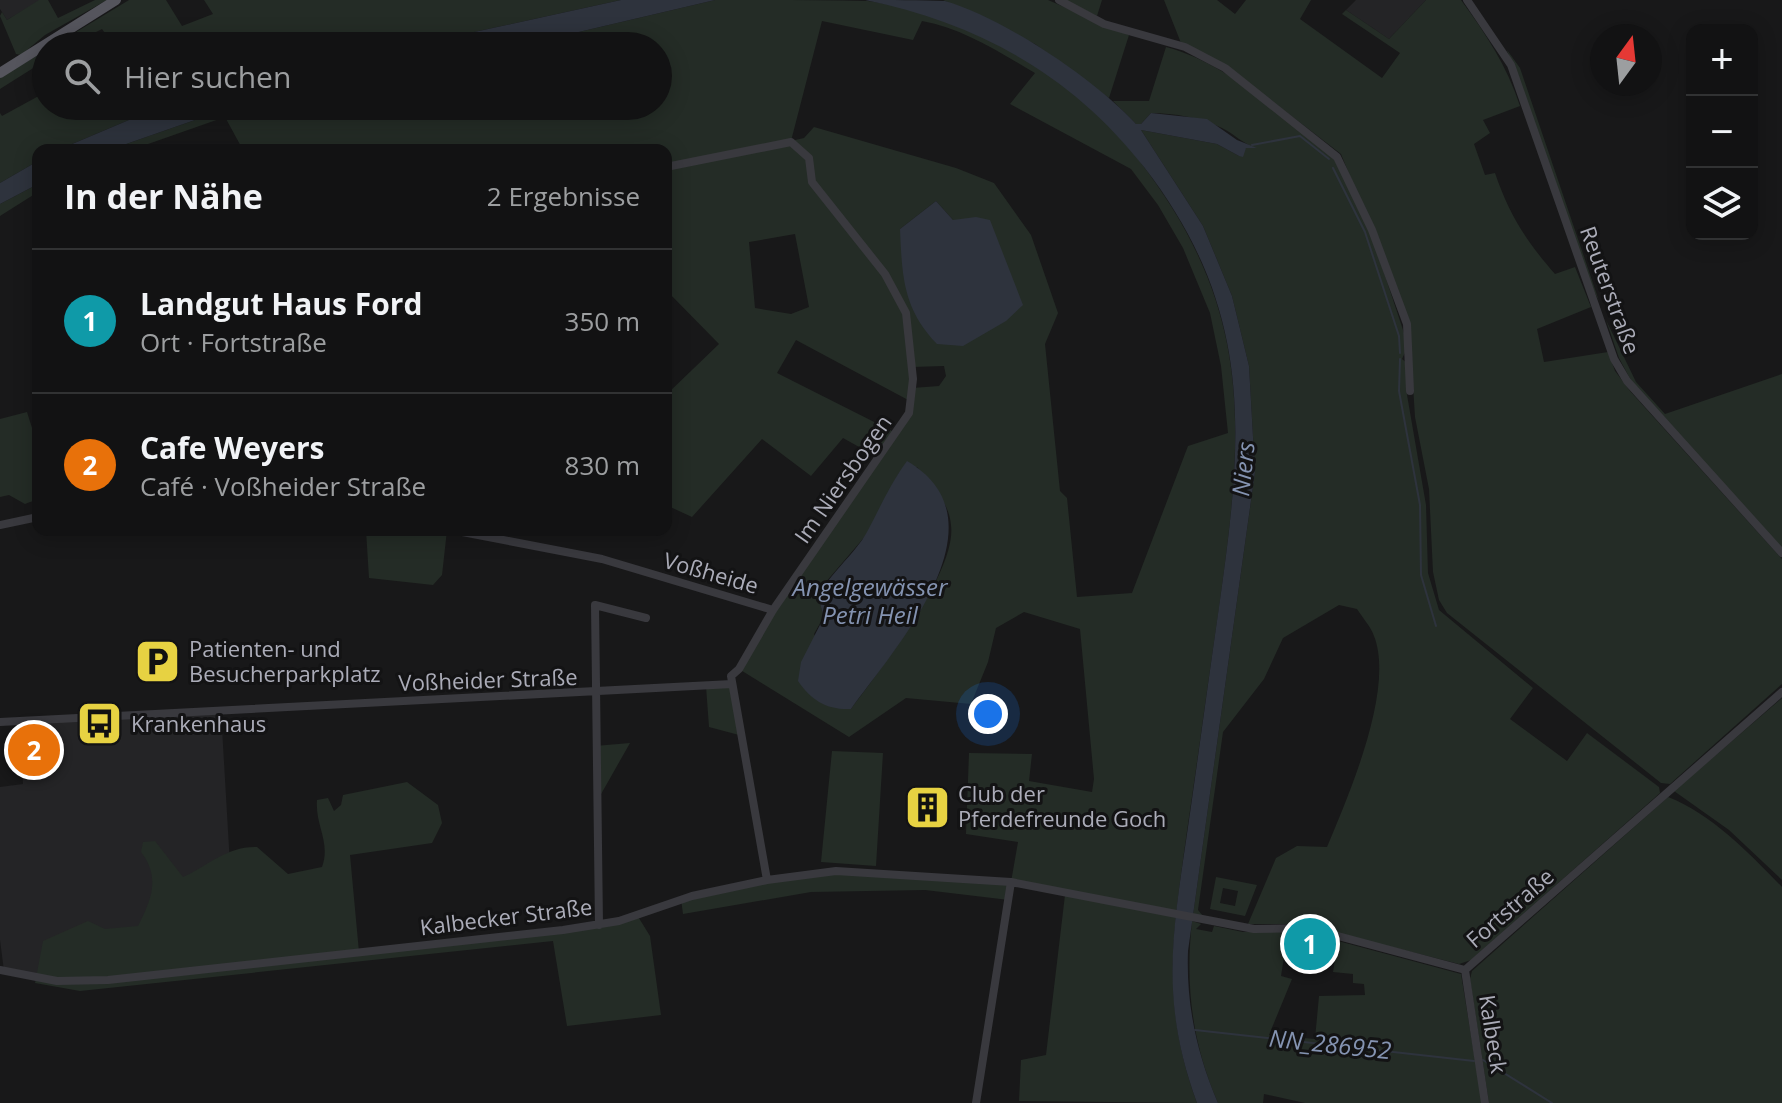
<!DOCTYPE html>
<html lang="de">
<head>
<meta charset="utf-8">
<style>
  body { margin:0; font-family:"Open Sans",sans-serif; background:#1b1b1c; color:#f1f3f6 }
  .controls { position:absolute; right:24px; top:24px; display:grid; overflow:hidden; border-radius:16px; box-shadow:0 4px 20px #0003 }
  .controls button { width:72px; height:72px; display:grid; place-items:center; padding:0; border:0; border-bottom:2px solid #313233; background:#121213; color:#f1f3f6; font:40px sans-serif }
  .compass { position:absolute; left:1590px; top:24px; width:72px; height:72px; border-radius:50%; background:#121213; box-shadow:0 4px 20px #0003; rotate:15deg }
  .you { position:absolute; left:988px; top:714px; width:28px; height:28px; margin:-20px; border:6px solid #fff; border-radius:50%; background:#1a73e8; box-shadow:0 0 0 12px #1a73e833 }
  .badge { display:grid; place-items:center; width:52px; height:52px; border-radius:50%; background:#e7d242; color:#fff; font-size:26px; font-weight:700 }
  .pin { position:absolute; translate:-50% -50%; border:4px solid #fff; box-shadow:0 2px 8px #0006 }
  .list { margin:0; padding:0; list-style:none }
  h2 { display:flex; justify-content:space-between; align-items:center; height:104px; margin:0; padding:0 32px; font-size:34px }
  h2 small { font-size:26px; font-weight:400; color:#9c9ea0 }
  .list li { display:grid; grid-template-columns:52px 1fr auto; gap:24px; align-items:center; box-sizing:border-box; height:144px; padding:0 32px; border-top:2px solid #313233 }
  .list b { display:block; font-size:30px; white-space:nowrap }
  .list p { margin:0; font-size:26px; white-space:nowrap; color:#9c9ea0 }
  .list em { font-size:26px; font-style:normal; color:#9c9ea0 }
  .icon { flex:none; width:44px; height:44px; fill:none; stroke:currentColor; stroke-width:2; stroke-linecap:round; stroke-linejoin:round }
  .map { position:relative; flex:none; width:1782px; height:1103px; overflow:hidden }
  .search { position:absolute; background:#121213; box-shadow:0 4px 20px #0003; left:32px; top:32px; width:640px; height:88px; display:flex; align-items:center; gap:20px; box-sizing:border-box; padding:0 28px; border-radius:44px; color:#9c9ea0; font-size:30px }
  .panel { position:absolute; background:#121213; box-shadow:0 4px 20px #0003; left:32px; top:144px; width:640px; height:392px; border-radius:16px }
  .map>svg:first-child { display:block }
  .built { fill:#242426 }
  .green { fill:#242c26; fill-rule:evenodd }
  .water { fill:#2e333d }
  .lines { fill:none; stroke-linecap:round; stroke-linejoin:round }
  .stream { stroke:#2e333d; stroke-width:2 }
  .minor { stroke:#39393e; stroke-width:8 }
  .major { stroke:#55555d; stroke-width:10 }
  .labels { text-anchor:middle; stroke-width:6; stroke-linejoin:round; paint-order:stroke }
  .street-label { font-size:22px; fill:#abacb8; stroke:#131314 }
  .poi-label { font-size:22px; fill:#abacb8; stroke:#131314; text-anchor:start }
  .water-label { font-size:24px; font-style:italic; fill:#8493b1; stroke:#131314 }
</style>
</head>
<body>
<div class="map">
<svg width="1782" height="1103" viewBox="0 0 1782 1103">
  <rect width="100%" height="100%" fill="#181819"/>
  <path class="built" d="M0 0H39V1L7 20 0 9Z
    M1356 0H1426L1389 39 1346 10Z
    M221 711 236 967 108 980 4 971 0 940V787L23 784 19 721Z"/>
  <path class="green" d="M39 0H48L58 18 95 0H107L45 35 21 55 16 54 0 16 2 12 7 20Z
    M129 0H166L182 26 213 14 204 0H621L410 46H114L102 29 68 46H53Z
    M715 0C764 0 819 0 868 1 971 15 1074 77 1138 159 1255 310 1244 429 1219 608 1208 682 1198 757 1187 831 1173 935 1160 1001 1197 1103L1019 1101 1021 1060 1046 1055 1065 895 1012 882 1009 900 925 890 811 892 683 914 681 899 816 872 1011 882 1018 842 966 834 969 753 1032 754 1029 781 1092 792 1094 779 1080 629 1024 612 996 628 988 662 971 704 906 698 849 737 739 669 773 610 879 458 843 438 811 476 762 439 692 517 666 505V395L719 344 666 290V150H243L225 117 131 150H109L235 106H658V46H519ZM822 21 913 40 922 21C962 28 999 52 1035 73L1010 104 1131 169 1158 205 1183 248 1210 313 1221 366 1228 433 1188 446 1132 593 1077 597 1067 498 1060 491 1045 344 1058 313 1031 235 994 183 956 168 814 127 804 138 791 141ZM936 201 953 220 900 229ZM795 234 809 307 791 314 755 308 749 242ZM796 340 910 401 896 433 777 373ZM944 366 946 376 939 386 912 388V367ZM917 467C932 485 949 502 951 525 957 572 879 671 851 709L814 634 824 616 818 597 825 583 867 534 899 473Z
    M943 0H1048L1129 35 1109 98 1113 101H1149L1166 47C1230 64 1281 116 1332 155L1370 230 1405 336 1407 348 1402 359 1407 363 1406 389 1426 505 1428 573 1439 610 1533 688 1510 719 1567 761 1587 733 1659 787 1660 793 1471 960 1459 964 1301 924H1248L1276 858 1297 846 1327 847C1348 797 1395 689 1374 636 1371 627 1362 617 1357 609L1339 605 1283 638 1264 679 1223 732 1198 910 1203 916 1193 915 1255 472 1249 366 1232 296 1203 226 1141 130 1217 144 1239 156 1246 148H1256C1241 143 1235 134 1222 128 1202 118 1173 113 1151 113L1141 124H1136L1113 101 1035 44Z
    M1065 0H1102L1097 16Z
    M1164 0H1217L1235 14 1246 0H1311L1300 19 1382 78 1400 53 1342 14 1346 10 1389 39 1426 0H1461C1486 34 1507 66 1520 106L1483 120 1490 133 1474 144 1485 175 1495 173C1509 214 1526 241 1555 274L1575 267 1591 307 1537 329 1544 362 1608 352 1615 371 1630 391 1782 559V684L1670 784 1661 783 1447 613 1439 600 1433 572 1429 489 1415 417 1409 322 1341 154 1224 64 1181 43Z
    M46 50V60L0 89V78Z
    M1507 50 1520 68 1599 301 1587 277Z
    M46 92V106H162L58 150H38V161L0 183V113L2 116Z
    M38 184V192L0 216V204Z
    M1606 320 1636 382 1665 414 1782 374V549L1633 384 1619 358Z
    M27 412 38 447V499L25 504 9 495 0 497V419Z
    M366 530H447L442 575 433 585 369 578Z
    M732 684 739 735 709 727 706 686Z
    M1782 698V880L1729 830 1674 791Z
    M630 743 596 803 595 746Z
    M832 751 883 753 876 866 821 862Z
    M407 782 438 805 442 823 432 843 350 855 359 952 563 930 637 915 650 936 661 1015 567 1026 553 941 80 991 35 983 43 941 88 921 105 929 138 926C151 900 161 878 141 852L143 842 155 841 183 877C208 866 227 846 257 847L288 874 322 867C331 842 315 826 317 800L328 798 334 811 341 805 343 795Z
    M1668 797C1712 814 1750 854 1782 887V1103H1489L1470 979 1472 971Z
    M1216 877 1257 885 1245 916 1210 909ZM1223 888 1238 891 1235 906 1220 903Z
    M1192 921 1201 924 1196 929 1212 932 1214 926 1243 932H1288L1281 976 1292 979 1269 1035 1315 1039 1319 996 1365 995 1364 984 1353 983V974L1333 972 1338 941 1461 974 1482 1103H1305L1264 1094 1263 1103H1218C1192 1043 1185 986 1192 921Z"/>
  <path class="water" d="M621 0H715L519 46H410Z
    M865 0C889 0 922 0 945 1 1004 18 1096 80 1136 124H1141L1151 113 1207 119 1237 140 1257 148H1246L1243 157 1239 156 1217 144 1141 130 1203 226 1232 296 1249 366 1255 472 1188 951C1186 1005 1197 1054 1218 1103H1197C1160 1002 1172 936 1187 834 1198 758 1208 683 1219 607 1243 437 1256 312 1144 167 1072 75 978 23 865 0Z
    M162 106H235L109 150H58Z
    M38 161V184L0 204V183Z
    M936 201 953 220 976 217 990 220 1023 305 1006 321 963 346 937 344C903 309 902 276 900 229Z
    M907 461C1010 521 895 648 851 709 827 710 812 701 798 681L801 662 824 617 818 597C830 573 855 554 867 532 880 508 890 484 907 461Z"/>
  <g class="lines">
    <path class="stream" d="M1252 145 1300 136 1329 159
      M1333 168 1365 232 1399 336 1400 353
      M1400 359 1399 391 1420 505 1421 575 1436 626
      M1195 1030 1474 1061
      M1483 1060 1552 1103"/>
    <path class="minor" d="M1059 0 1104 24 1185 47 1225 68 1337 157 1372 230 1407 324 1410 391
      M1467 0 1511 65 1614 359 1627 381 1782 553
      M666 167 791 142 809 158 812 182 885 274 906 313 913 379 909 413 773 610 739 669 731 676 767 880
      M0 525 38 517
      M452 530 602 559 773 610
      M0 722 732 684
      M599 925 595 605 646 618
      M0 970 57 981 108 980 563 930 619 921 692 896 767 880 836 871 1011 882 1254 929 1308 928 1465 970
      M1465 970 1782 692
      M1465 970 1485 1103
      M976 1103 1011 882"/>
    <path class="major" d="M0 73 116 0"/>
  </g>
  <defs>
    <symbol id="parking-square" viewBox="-11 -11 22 22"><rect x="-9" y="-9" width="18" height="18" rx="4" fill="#e7d242" stroke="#131314"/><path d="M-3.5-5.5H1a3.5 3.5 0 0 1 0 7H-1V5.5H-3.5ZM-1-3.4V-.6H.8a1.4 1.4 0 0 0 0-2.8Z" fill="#111"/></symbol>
    <symbol id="bus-square" viewBox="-11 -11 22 22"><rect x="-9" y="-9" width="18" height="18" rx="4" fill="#e7d242" stroke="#131314"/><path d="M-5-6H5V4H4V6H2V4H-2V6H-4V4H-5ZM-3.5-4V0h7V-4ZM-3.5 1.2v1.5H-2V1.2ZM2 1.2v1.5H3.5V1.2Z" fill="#111"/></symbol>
    <symbol id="building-square" viewBox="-11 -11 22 22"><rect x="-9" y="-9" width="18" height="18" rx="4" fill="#e7d242" stroke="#131314"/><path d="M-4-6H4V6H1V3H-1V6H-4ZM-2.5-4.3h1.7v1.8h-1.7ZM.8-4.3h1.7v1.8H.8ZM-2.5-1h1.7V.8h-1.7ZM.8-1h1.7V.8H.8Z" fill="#111"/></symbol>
  </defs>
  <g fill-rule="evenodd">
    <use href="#parking-square" x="132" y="636" width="51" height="51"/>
    <use href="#bus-square" x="74" y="698" width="51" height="51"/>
    <use href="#building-square" x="902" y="782" width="51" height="51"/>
  </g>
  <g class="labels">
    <g class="street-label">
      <text transform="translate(1610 290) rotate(70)" y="8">Reuterstraße</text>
      <text transform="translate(843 479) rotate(-55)" y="8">Im Niersbogen</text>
      <text transform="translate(711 573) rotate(16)" y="8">Voßheide</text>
      <text transform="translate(488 680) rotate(-2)" y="8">Voßheider Straße</text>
      <text transform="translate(1510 908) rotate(-41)" y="8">Fortstraße</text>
      <text transform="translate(506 917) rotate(-7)" y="8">Kalbecker Straße</text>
      <text transform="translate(1493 1034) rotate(81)" y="8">Kalbeck</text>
    </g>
    <g class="poi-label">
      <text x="189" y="657">Patienten- und<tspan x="189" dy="25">Besucherparkplatz</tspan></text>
      <text x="131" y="732">Krankenhaus</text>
      <text x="958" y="802">Club der<tspan x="958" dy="25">Pferdefreunde Goch</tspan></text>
    </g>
    <g class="water-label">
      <text transform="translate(1244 469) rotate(-84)" y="8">Niers</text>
      <text x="870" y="596">Angelgewässer<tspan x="870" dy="28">Petri Heil</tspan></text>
      <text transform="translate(1330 1045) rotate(6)" y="8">NN_286952</text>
    </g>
  </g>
</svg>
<div class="controls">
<button>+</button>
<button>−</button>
<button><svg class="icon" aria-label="layers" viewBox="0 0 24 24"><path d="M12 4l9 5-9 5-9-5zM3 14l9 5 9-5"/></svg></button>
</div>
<svg class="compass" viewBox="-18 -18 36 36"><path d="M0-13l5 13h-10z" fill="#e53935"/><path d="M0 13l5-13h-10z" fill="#9c9ea0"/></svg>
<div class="you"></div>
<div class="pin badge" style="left:1310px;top:944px;background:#0f9aa8">1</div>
<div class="pin badge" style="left:34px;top:750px;background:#e8710a">2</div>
<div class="search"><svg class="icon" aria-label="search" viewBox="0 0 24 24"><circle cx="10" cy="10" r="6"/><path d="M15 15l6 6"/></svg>Hier suchen</div>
<section class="panel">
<h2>In der Nähe<small>2 Ergebnisse</small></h2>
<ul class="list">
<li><span class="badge" style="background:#0f9aa8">1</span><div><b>Landgut Haus Ford</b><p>Ort · Fortstraße</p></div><em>350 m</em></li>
<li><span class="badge" style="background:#e8710a">2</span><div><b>Cafe Weyers</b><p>Café · Voßheider Straße</p></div><em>830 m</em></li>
</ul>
</section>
</div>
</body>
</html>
